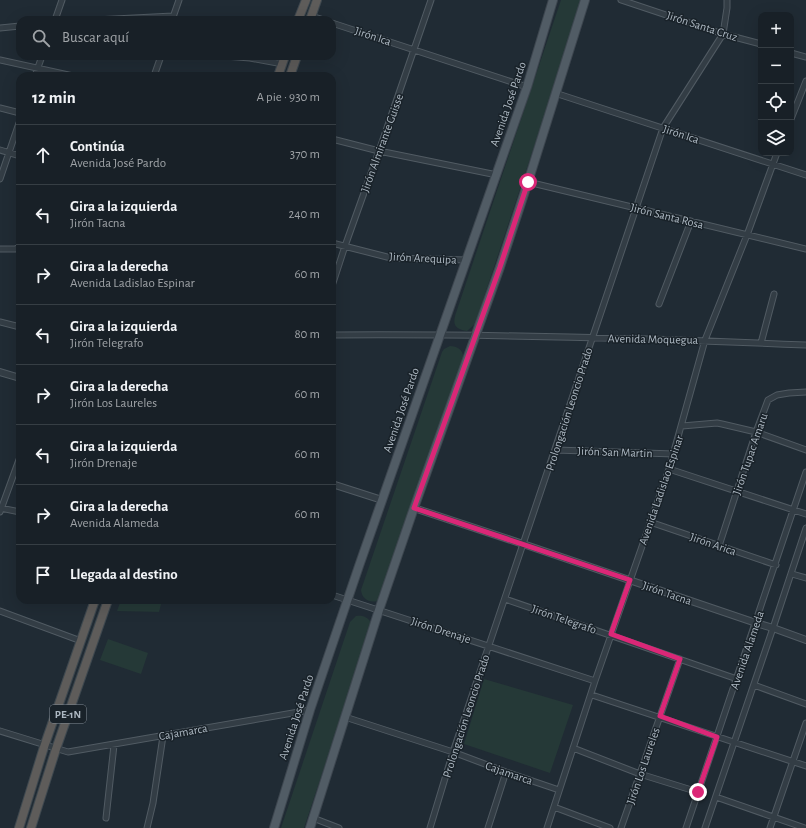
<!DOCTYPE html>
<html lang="es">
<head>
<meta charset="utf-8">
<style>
  body { margin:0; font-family:"Alegreya Sans",sans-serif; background:#252d33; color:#f1f3f6 }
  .controls { position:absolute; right:12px; top:12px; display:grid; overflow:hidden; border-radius:8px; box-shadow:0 4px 16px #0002 }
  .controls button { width:36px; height:36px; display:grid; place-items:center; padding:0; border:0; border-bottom:1px solid #363e44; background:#182027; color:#f1f3f6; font:20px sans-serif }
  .stop { position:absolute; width:12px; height:12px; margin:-9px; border:3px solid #db2777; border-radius:50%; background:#fff }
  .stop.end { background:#db2777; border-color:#fff; box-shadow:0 1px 4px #0008 }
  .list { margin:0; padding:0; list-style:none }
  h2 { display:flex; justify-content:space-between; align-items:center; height:52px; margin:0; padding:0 16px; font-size:17px }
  h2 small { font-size:13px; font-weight:400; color:#9fa3a7 }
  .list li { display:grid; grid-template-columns:26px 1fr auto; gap:12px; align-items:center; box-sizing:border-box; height:60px; padding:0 16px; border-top:1px solid #363e44 }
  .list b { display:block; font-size:15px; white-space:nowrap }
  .list p { margin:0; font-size:13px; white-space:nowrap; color:#9fa3a7 }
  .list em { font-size:13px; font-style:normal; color:#9fa3a7 }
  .icon { flex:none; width:22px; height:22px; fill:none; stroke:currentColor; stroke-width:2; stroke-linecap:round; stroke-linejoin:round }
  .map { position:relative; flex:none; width:806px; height:828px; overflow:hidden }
  .search { position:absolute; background:#182027; box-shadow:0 4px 16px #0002; left:16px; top:16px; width:320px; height:44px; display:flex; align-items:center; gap:10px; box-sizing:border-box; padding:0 14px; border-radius:12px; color:#9fa3a7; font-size:15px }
  .panel { position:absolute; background:#182027; box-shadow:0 4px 16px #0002; left:16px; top:72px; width:320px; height:532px; border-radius:12px }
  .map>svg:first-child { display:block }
  .green { fill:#253937 }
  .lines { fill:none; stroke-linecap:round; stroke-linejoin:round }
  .minor-casing { stroke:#515b63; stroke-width:7 }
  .tertiary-casing { stroke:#515b63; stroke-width:8 }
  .primary-casing { stroke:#3d464f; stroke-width:10 }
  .trunk-casing { stroke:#3e484f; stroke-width:10 }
  .minor { stroke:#333d45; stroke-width:5 }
  .tertiary { stroke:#333d45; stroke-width:6 }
  .primary { stroke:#515c65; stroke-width:8 }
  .trunk { stroke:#5e5c5a; stroke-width:8 }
  .route { stroke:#db2777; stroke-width:5 }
  .labels { text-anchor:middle; stroke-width:3; stroke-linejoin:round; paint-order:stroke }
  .shield { fill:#192229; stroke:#818b94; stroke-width:1 }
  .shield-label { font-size:11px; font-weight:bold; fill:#adb8c2 }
  .street-label { font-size:12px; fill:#adb8c2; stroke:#192229 }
</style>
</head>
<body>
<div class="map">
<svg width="806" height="828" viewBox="0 0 806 828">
  <rect width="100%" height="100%" fill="#202b34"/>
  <path class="green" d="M561 0H583L475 324 467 331C455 329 452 325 456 313Z
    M450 346C458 346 465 351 463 361L380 600C371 604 362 600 361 590L442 352 444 349Z
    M121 600H162L159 612 117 611Z
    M356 616C363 615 368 617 372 624L304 828H281L350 622Z
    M108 639 148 653 141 674 100 660Z
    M484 679 573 705 550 773 464 744Z"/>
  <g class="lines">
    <defs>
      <path id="minor" d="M621 0 723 34 761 44
        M311 16 324 20
        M55 20 62 0
        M95 20 173 16
        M172 20 179 0
        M332 23 527 87
        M0 28 20 26
        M791 53 806 57
        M161 56H195
        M225 56 250 58 283 64
        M0 60 73 76
        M35 76 42 56
        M154 76 161 56
        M555 93 806 175
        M0 108 20 113
        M791 119 806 81
        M332 139 379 151 497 175
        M0 150 20 156
        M0 179 20 120
        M528 182 806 249
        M332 243 391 258 467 260
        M0 249H15L20 247
        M332 286 345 246 379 151 431 0
        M659 304 691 221
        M0 322 20 327
        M332 335C490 334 648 338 806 345
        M761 343 774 294
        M682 426 717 423 722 424 756 432 806 450
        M556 450 674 454
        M669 469 806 514
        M0 508 20 512
        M0 512 20 457
        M650 522 776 565
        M719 546 756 432 768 400 777 395 789 393 806 392
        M792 574 806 578
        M332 595 595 681
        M505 599 737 679
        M0 611 81 641
        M754 685 806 704
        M592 695 806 766
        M345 717 453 752 506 772 559 790
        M0 731 68 752 310 710
        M573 748 640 774 698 792
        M716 797 805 828
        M554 807 610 828
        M106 818 114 745
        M313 818 339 828
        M147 828 153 803 163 736
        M430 828 453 752 663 128 723 34 727 8V0
        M488 828 506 772
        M547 828 595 681 669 469 705 340 747 235 777 153
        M621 828 680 659
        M686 828 806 472
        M705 828 773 628 806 528
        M770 828 806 723"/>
      <path id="tertiary" d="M0 372 20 378
        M332 484 382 500
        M414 508 523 544 756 623 773 628 806 640"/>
      <path id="primary" d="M274 828 310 710 359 566 527 87 553 0
        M310 828 379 610 414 508 500 267 528 182 585 0"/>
      <path id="trunk" d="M298 20 306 0
        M310 20 317 0
        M278 76 285 56
        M290 76 297 56
        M19 828 44 747 95 600
        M31 828 56 749 108 600"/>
    </defs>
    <use href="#minor" class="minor-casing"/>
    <use href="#tertiary" class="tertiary-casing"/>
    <use href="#primary" class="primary-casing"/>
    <use href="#trunk" class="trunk-casing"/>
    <use href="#minor" class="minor"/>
    <use href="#tertiary" class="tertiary"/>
    <use href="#primary" class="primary"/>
    <use href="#trunk" class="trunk"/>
  </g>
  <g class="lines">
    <path class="route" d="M528 182 500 267 414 508 630 580 611 634 680 659 660 716 717 737 698 792"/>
  </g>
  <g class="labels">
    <rect class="shield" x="50" y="705" width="36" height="18" rx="3"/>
    <g class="shield-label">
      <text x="68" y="718">PE-1N</text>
    </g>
    <g class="street-label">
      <text transform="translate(702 26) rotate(18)" y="4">Jirón Santa Cruz</text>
      <text transform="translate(373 36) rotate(18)" y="4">Jirón Ica</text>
      <text transform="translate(508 104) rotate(-71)" y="4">Avenida José Pardo</text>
      <text transform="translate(681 134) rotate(18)" y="4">Jirón Ica</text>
      <text transform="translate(382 143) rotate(-70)" y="4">Jirón Almirante Guisse</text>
      <text transform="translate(667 216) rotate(14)" y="4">Jirón Santa Rosa</text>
      <text transform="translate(423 258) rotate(3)" y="4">Jirón Arequipa</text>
      <text transform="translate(653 339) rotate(1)" y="4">Avenida Moquegua</text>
      <text transform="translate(569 409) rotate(-72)" y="4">Prolongación Leoncio Prado</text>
      <text transform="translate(401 410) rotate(-71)" y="4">Avenida José Pardo</text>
      <text transform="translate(615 452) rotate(2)" y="4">Jirón San Martin</text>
      <text transform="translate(750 454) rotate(-71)" y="4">Jirón Tupac Amaru</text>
      <text transform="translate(661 490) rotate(-71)" y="4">Avenida Ladislao Espinar</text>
      <text transform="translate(713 544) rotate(19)" y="4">Jirón Arica</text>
      <text transform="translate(667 593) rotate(19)" y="4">Jirón Tacna</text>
      <text transform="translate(564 619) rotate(19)" y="4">Jirón Telegrafo</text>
      <text transform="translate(441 630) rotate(18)" y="4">Jirón Drenaje</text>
      <text transform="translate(747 650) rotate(-71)" y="4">Avenida Alameda</text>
      <text transform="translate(466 716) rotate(-72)" y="4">Prolongación Leoncio Prado</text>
      <text transform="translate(296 717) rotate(-72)" y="4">Avenida José Pardo</text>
      <text transform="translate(183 732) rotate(-10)" y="4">Cajamarca</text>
      <text transform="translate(643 766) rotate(-71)" y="4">Jirón Los Laureles</text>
      <text transform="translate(509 773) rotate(19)" y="4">Cajamarca</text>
    </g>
  </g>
</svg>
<div class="controls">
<button>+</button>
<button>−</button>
<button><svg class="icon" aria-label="locate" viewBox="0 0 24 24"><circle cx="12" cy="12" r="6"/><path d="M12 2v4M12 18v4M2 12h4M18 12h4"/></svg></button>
<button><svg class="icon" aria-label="layers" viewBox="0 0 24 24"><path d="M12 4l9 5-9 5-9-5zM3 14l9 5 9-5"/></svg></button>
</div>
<div class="stop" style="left:528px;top:182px"></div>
<div class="stop end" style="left:698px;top:792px"></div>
<div class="search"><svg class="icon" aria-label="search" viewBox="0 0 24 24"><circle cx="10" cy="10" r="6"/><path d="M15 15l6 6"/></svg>Buscar aquí</div>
<section class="panel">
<h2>12 min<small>A pie · 930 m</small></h2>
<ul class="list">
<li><svg class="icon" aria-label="ahead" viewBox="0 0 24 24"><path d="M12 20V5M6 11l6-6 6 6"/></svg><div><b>Continúa</b><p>Avenida José Pardo</p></div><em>370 m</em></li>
<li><svg class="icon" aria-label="left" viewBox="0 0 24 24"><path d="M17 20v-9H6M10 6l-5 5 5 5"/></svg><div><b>Gira a la izquierda</b><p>Jirón Tacna</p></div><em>240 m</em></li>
<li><svg class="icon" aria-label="right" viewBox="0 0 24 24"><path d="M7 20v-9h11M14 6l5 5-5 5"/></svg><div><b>Gira a la derecha</b><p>Avenida Ladislao Espinar</p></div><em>60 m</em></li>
<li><svg class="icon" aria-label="left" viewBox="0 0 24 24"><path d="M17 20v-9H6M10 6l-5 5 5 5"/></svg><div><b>Gira a la izquierda</b><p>Jirón Telegrafo</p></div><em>80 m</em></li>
<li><svg class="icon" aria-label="right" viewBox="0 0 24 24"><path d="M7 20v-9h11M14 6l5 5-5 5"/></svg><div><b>Gira a la derecha</b><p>Jirón Los Laureles</p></div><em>60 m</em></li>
<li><svg class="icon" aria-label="left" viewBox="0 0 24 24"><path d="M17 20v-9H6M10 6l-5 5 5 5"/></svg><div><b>Gira a la izquierda</b><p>Jirón Drenaje</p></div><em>60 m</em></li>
<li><svg class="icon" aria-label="right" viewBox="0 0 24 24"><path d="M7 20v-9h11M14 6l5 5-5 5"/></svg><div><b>Gira a la derecha</b><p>Avenida Alameda</p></div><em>60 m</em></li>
<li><svg class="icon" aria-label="arrive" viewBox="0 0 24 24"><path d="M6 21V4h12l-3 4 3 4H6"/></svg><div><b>Llegada al destino</b></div></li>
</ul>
</section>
</div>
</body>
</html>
